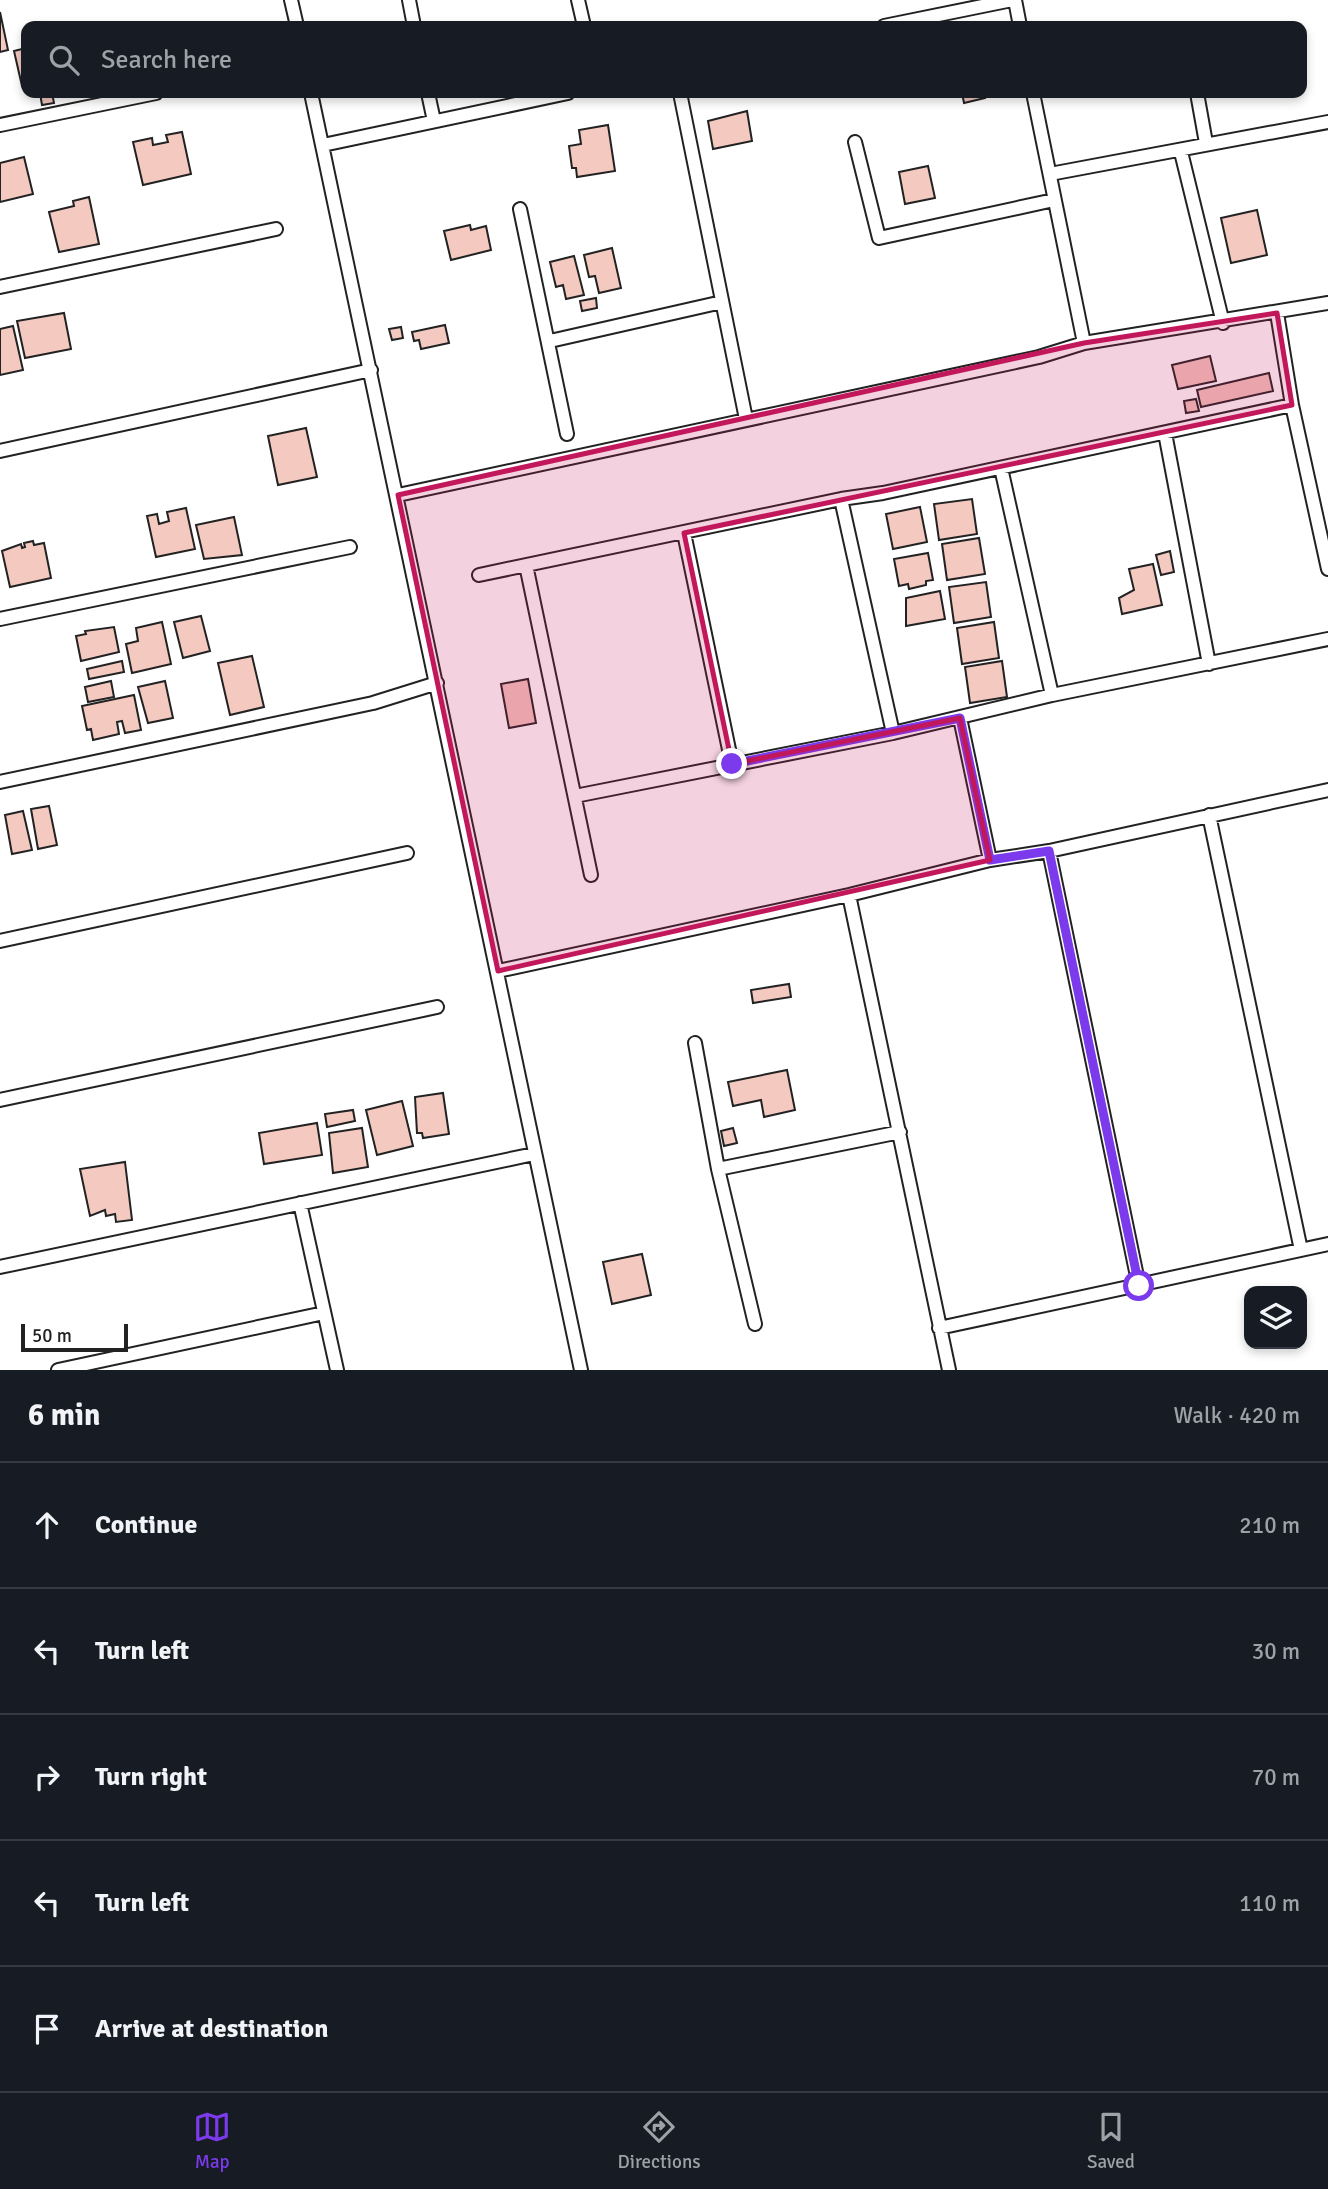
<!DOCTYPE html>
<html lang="en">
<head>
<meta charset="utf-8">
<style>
  body { margin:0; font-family:Signika,sans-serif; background:#20242c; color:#f1f3f6 }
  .controls { position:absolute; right:21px; bottom:21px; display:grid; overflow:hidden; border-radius:14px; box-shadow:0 4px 10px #0003 }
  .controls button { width:63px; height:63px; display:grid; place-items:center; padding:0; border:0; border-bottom:2px solid #363941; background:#171b24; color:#f1f3f6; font:35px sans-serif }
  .scale { position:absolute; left:21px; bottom:18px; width:107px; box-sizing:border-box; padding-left:7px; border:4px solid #222; border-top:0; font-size:19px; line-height:24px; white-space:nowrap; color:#222; -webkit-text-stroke:5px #fff; paint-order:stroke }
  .stop { position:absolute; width:21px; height:21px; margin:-16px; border:5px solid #7c3aed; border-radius:50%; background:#fff }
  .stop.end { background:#7c3aed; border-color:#fff; box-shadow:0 2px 7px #0008 }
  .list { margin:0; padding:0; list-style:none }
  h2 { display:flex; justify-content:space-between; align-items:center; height:91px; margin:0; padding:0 28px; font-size:30px }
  h2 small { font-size:23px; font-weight:400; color:#9ea1a6 }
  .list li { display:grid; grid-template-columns:46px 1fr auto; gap:21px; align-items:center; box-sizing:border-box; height:126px; padding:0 28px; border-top:2px solid #363941 }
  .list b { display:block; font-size:26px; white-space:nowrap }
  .list em { font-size:23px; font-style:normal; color:#9ea1a6 }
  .icon { flex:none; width:38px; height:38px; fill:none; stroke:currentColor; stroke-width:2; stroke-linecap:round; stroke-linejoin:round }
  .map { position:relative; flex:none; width:1328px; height:1370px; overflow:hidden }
  .search { position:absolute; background:#171b24; box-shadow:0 4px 10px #0003; left:21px; right:21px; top:21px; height:77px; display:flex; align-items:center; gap:18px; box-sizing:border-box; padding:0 24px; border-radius:14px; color:#9ea1a6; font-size:26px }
  .sheet { height:721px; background:#171b24 }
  nav { display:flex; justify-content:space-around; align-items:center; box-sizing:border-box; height:98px; border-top:2px solid #363941; background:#171b24; font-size:19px; color:#9ea1a6 }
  nav a { display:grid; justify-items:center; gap:4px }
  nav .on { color:#7c3aed }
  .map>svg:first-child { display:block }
  .building { fill:#f3c9c0; stroke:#222; stroke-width:2 }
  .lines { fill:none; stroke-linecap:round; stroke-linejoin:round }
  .street-casing { stroke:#222; stroke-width:16 }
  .street { stroke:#fff; stroke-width:12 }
  .route { stroke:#7c3aed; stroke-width:9 }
  .marked { fill:#c2185b; fill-opacity:0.2; stroke:#c2185b; stroke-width:5; stroke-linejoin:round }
</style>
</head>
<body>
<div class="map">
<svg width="1328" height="1370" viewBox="0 0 1328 1370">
  <rect width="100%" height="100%" fill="#fff"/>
  <path class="building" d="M0 12 8 50 0 52Z
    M26 48V85L22 86 14 51Z
    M40 93H52L54 103 42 105Z
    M962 93H984L985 98 964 103Z
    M747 111 752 141 713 149 708 121Z
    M608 125 615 171 577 177 576 168H572L569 146 581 144 579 130Z
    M182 132 191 174 143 185 133 142 152 138 153 145 168 142 166 135Z
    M24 157 33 194 0 202V163Z
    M928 166 935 198 905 204 899 172Z
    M89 197 99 244 59 252 49 212 74 206 73 201Z
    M1257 210 1267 255 1231 263 1221 218Z
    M470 225 471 230 486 226 491 250 451 260 444 231Z
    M612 248 621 288 599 293 595 276 589 277 584 255Z
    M574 256 584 295 566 299 563 285 556 287 550 262Z
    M596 298 597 308 582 311 580 301Z
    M64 313 71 349 25 358 17 321Z
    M445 325 449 343 421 349 419 340 414 341 412 332Z
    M13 326 23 370 0 375V329Z
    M401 327 403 338 392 340 389 329Z
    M1210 356 1216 381 1178 389 1172 365Z
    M1269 373 1273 391 1201 407 1197 390Z
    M1196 399 1199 411 1186 413 1184 401Z
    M306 428 317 477 278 485 268 436Z
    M972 499 977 534 939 540 934 504Z
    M920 507 927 542 893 549 886 514Z
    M186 508 195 549 156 557 147 516 157 514 159 524 169 521 167 512Z
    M234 517 242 555 204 559 196 525Z
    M979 538 985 574 947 580 942 544Z
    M33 541 34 545 44 543 51 578 10 587 2 551 21 544 22 548 25 547 24 543Z
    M1170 551 1174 572 1161 575 1156 555Z
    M928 553 933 580 926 581V585L909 589 908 584 899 586 894 559Z
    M1153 564 1162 605 1122 614 1119 598 1134 590 1129 569Z
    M986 582 991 617 954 623 949 587Z
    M940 591 945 619 906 626V598Z
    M201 616 210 651 183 658 174 622Z
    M162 622 171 664 132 673 126 644 138 641 136 628Z
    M994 622 999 658 962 664 957 628Z
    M114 627 119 652 81 661 76 636 86 634 85 631Z
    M252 656 264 707 230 715 218 663Z
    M122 661 124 672 89 679 87 669Z
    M1002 661 1007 697 970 703 965 667Z
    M528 679 536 723 509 728 501 684Z
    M111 681 114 697 88 702 85 687Z
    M165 681 173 718 148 723 138 687Z
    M134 695 141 730 125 733 122 721 117 722 119 734 93 740 91 729 87 730 82 706Z
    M49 806 57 845 38 849 31 809Z
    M23 811 32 850 12 854 5 815Z
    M789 984 791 997 753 1003 751 990Z
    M787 1070 795 1110 764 1117 761 1100 733 1106 728 1082Z
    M443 1093 449 1134 423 1138 422 1133H417L415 1097Z
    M402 1101 413 1146 377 1155 366 1110Z
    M353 1110 355 1121 327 1127 325 1114Z
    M317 1123 322 1155 264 1164 259 1133Z
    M362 1128 368 1167 333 1173 329 1133Z
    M733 1128 737 1143 724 1146 721 1131Z
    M125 1162 132 1220 116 1222 115 1214 106 1216 105 1210 90 1216 80 1169Z
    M642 1254 651 1295 612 1304 603 1262Z"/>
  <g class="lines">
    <defs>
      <path id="street" d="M291 0 297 26
        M409 0 414 26
        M578 0 584 26
        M1015 0 1020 26
        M884 26 1012 0
        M311 93 581 1370
        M428 93 434 121
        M680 93 746 419
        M1033 93 1084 343
        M1197 93 1206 143
        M0 125 156 93
        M855 142 879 238 1054 200
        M323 145 568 93
        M1181 152 1223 323
        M1050 174 1328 122
        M520 209 567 434
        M0 287 276 229
        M1277 313 1292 405 1328 569
        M550 341 722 302
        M1165 433 1209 664
        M0 451 371 370
        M1001 468 1052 695
        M398 495 1039 357 1084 343 1328 303
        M841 499 893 733
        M684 533 732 764
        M526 565 591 875
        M479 575 841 499 883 493 1292 405
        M0 619 350 547
        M960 718 990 860
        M0 782 373 703 437 683
        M575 796 893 733 1052 695 1328 639
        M1209 815 1301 1250
        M1049 851 1139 1286
        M849 895 949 1370
        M0 941 407 853
        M498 971 849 895 990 860 1049 851 1328 790
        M695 1043 718 1169 755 1324
        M0 1100 437 1007
        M718 1169 900 1132
        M300 1203 337 1370
        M0 1267 534 1154
        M939 1328 1328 1244
        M58 1370 324 1313"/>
    </defs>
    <use href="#street" class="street-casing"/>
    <use href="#street" class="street"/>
  </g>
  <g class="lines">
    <path class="route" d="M732 764 960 718 990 860 1049 851 1139 1286"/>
  </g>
  <path class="marked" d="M1277 313 1292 405 684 533 732 764 960 718 990 860 498 971 398 495 1084 343Z"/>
</svg>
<div class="controls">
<button><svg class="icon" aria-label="layers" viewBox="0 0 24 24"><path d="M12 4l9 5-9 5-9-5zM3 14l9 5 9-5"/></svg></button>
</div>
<div class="scale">50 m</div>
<div class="stop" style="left:1139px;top:1286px"></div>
<div class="stop end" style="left:732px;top:764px"></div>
<div class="search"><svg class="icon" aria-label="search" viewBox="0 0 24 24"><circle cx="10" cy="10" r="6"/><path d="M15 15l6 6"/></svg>Search here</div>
</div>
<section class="sheet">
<h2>6 min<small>Walk · 420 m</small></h2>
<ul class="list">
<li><svg class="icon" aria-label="ahead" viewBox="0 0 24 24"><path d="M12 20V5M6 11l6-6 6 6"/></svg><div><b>Continue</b></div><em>210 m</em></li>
<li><svg class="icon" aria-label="left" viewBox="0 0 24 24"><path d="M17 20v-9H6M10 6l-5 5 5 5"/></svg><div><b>Turn left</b></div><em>30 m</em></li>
<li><svg class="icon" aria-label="right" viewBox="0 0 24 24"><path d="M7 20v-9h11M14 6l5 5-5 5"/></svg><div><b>Turn right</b></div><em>70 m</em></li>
<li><svg class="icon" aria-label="left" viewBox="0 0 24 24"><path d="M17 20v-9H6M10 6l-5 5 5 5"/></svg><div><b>Turn left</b></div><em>110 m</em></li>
<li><svg class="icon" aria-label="arrive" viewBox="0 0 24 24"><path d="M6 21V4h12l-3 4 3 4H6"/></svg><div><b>Arrive at destination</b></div></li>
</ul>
</section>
<nav>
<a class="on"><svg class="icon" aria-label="map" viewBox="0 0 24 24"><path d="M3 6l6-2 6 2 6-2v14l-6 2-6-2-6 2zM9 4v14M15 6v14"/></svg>Map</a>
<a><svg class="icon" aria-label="directions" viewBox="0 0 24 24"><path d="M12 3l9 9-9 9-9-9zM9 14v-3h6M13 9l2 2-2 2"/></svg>Directions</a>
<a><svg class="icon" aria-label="saved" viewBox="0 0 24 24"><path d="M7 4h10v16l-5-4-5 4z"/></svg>Saved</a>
</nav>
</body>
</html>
